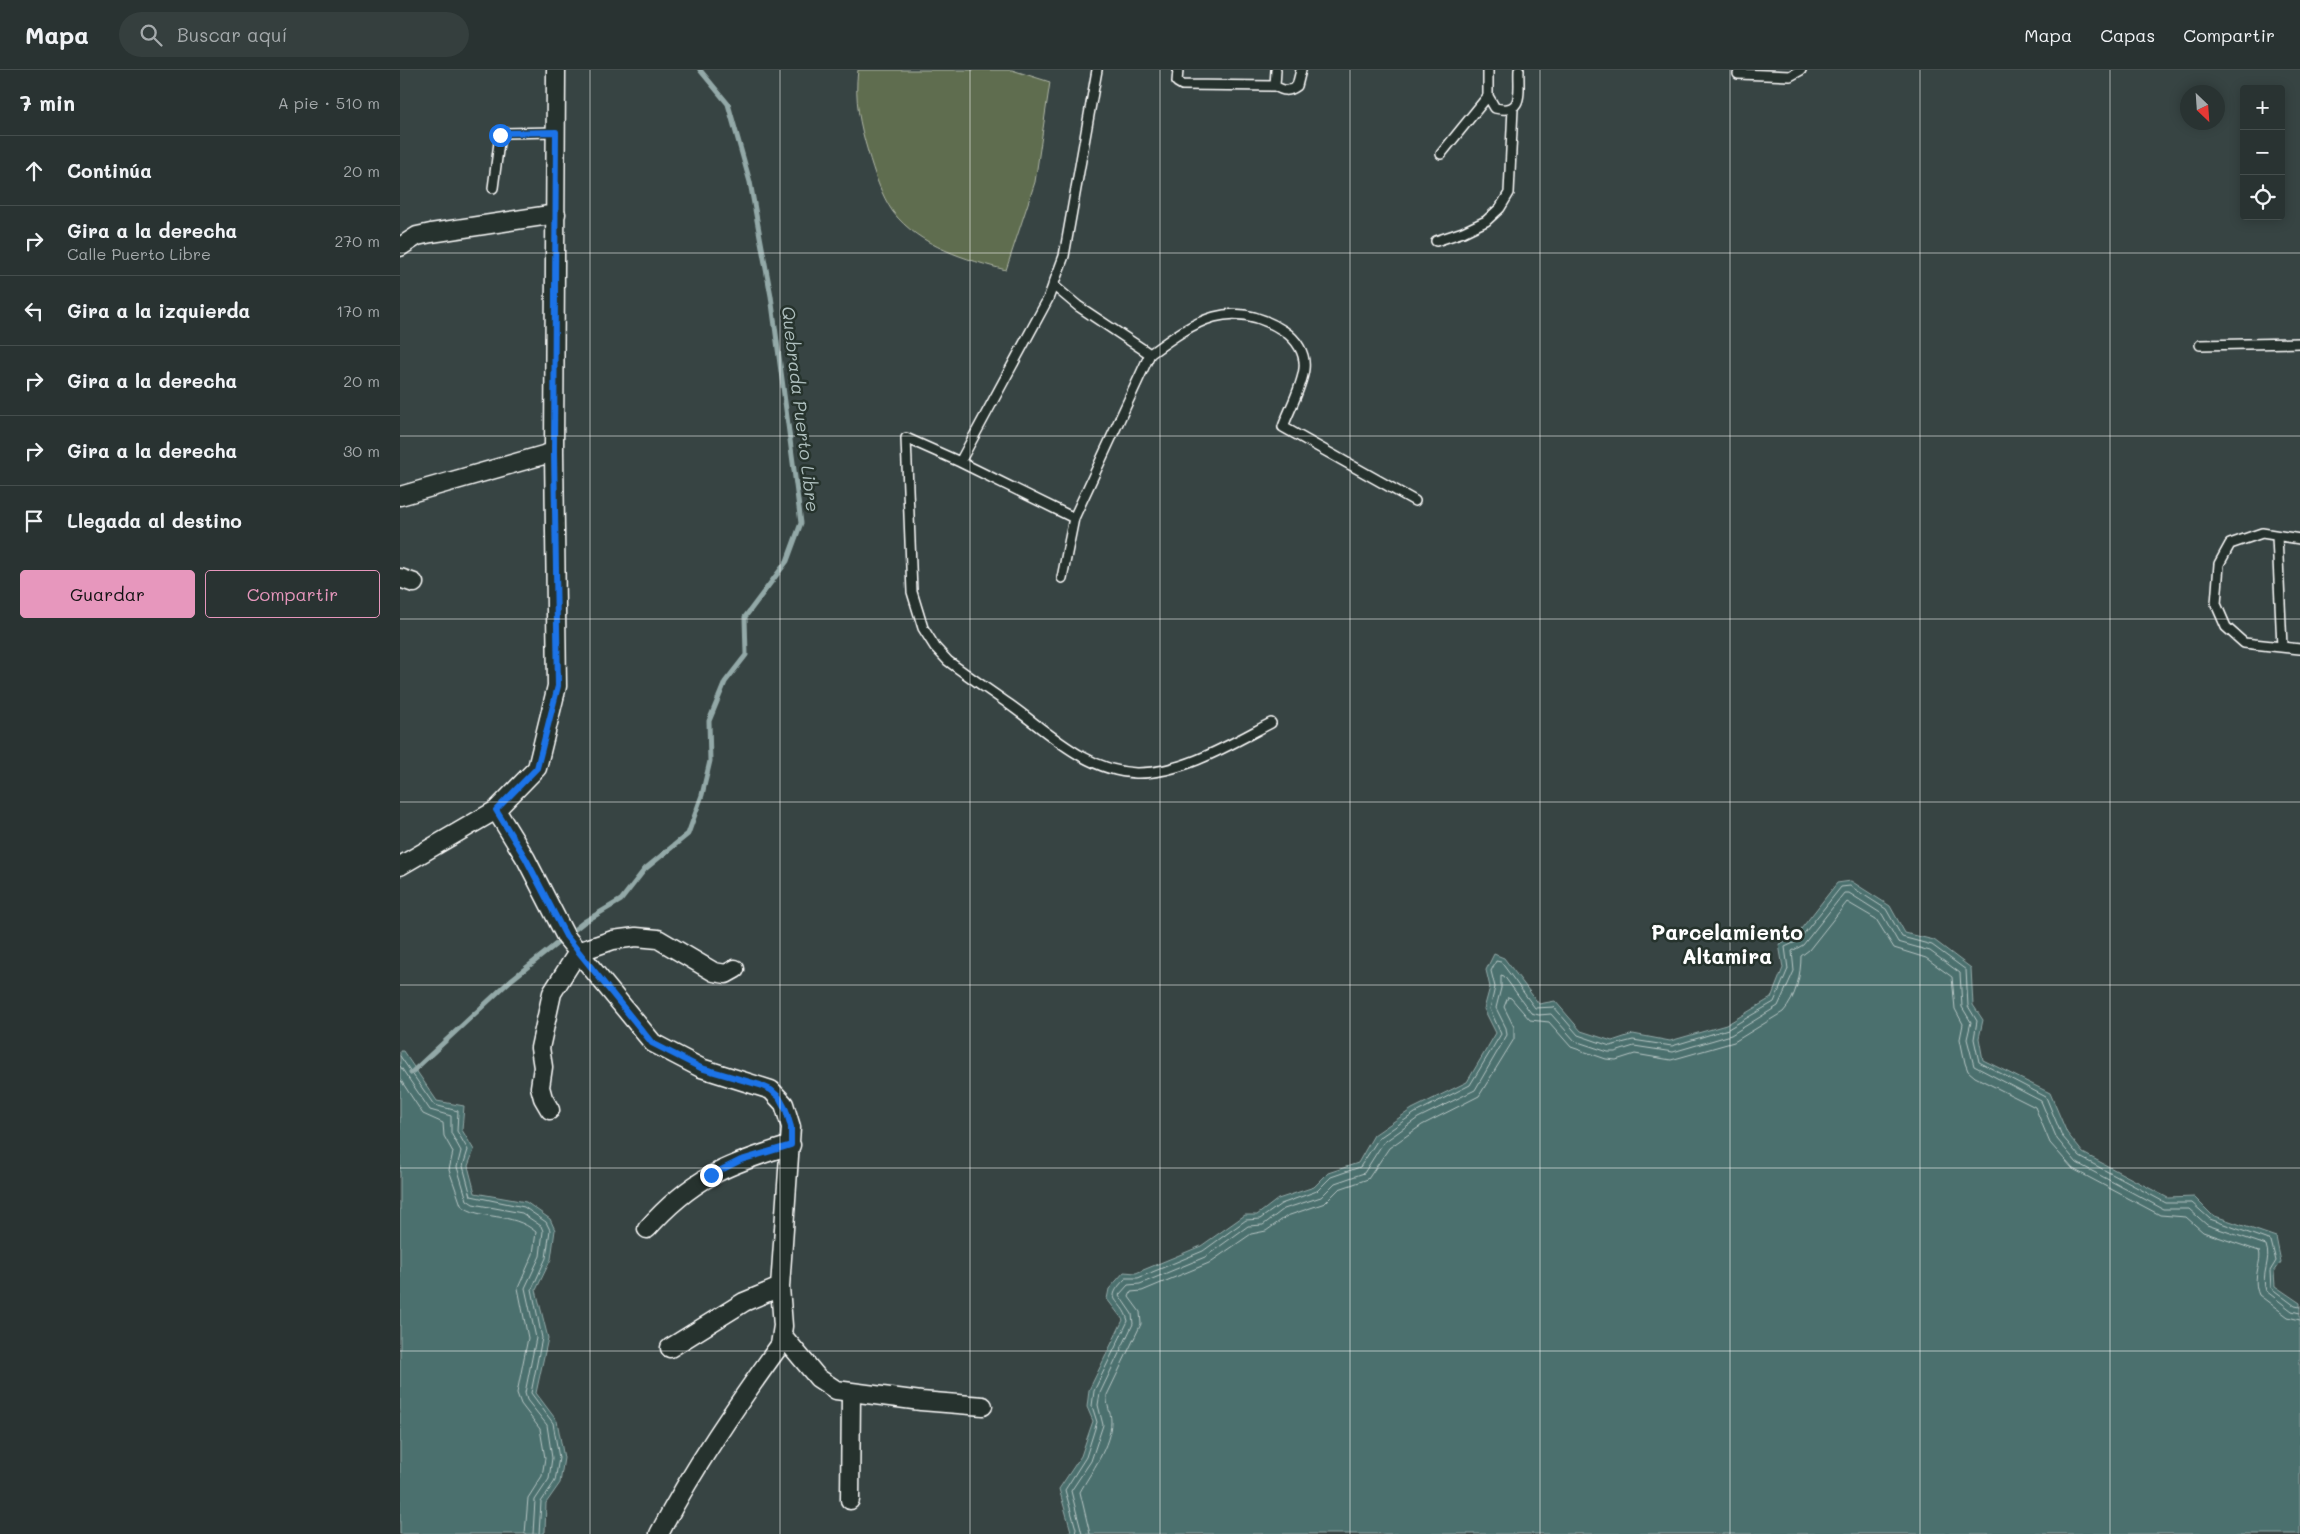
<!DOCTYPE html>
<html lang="es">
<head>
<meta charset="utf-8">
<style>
  body { margin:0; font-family:Mali,sans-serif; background:#353f3e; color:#f1f3f6 }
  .controls { position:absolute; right:15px; top:15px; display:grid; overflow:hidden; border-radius:5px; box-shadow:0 2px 12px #0003 }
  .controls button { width:45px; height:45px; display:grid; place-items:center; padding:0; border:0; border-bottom:1px solid #454e4d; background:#293332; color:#f1f3f6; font:25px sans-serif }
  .compass { position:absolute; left:1780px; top:15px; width:45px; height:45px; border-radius:50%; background:#293332; box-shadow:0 2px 12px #0003; rotate:155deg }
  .stop { position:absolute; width:15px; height:15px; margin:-11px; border:4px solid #1a73e8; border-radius:50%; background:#fff }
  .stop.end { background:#1a73e8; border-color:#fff; box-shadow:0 1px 5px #0008 }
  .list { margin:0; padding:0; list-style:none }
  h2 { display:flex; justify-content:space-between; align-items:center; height:65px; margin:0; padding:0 20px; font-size:21px }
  h2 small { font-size:16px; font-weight:400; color:#a5aaac }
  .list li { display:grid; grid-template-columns:32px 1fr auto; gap:15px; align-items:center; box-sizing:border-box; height:70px; padding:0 20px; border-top:1px solid #454e4d }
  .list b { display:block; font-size:19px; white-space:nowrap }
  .list p { margin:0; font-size:16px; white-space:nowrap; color:#a5aaac }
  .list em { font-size:16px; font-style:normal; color:#a5aaac }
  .actions { display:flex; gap:10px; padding:15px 20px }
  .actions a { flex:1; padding:11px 0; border:1px solid #e797bd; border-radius:5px; text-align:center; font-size:18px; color:#e797bd }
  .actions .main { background:#e797bd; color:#111 }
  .icon { flex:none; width:28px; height:28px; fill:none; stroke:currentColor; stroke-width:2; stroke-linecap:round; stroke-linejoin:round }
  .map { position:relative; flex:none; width:1900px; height:1464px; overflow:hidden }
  header { display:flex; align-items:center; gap:30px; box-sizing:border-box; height:70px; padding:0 25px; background:#293332; border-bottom:1px solid #454e4d }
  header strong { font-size:24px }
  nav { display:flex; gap:28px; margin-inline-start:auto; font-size:18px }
  .search { width:350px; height:45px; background:#353f3e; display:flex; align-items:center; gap:12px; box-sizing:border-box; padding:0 18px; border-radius:28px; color:#a5aaac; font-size:19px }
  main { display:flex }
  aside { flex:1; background:#293332 }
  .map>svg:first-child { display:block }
  .park { fill:#5f6d4f; stroke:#afb6a7 }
  .water { fill:#4b706e; stroke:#93a9a8 }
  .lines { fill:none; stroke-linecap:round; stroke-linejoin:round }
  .shore { stroke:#b7c6c5; stroke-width:1 }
  .stream { stroke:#93a9a8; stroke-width:5 }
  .service-casing { stroke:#fff; stroke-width:12 }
  .minor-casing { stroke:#fff; stroke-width:21 }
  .service { stroke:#26332d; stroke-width:9 }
  .minor { stroke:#26332d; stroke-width:18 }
  .route { stroke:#1a73e8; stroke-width:6 }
  .grid { fill:none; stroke:#fff; stroke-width:1; stroke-opacity:0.55 }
  .labels { text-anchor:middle; stroke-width:5; stroke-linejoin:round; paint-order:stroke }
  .water-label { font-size:18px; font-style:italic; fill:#aebfbe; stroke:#26332d }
  .district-label { font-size:21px; font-weight:bold; fill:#fff; stroke:#26332d }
</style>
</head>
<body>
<header>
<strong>Mapa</strong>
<div class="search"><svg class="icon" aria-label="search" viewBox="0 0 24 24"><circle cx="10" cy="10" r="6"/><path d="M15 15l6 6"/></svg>Buscar aquí</div>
<nav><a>Mapa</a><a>Capas</a><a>Compartir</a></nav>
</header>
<main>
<aside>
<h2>7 min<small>A pie · 510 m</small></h2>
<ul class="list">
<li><svg class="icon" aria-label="ahead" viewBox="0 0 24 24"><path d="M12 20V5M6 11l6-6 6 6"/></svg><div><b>Continúa</b></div><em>20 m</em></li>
<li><svg class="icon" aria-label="right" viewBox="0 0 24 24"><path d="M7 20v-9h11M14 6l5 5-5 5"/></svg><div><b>Gira a la derecha</b><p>Calle Puerto Libre</p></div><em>270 m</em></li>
<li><svg class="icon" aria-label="left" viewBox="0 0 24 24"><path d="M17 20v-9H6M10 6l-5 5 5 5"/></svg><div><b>Gira a la izquierda</b></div><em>170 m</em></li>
<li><svg class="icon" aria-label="right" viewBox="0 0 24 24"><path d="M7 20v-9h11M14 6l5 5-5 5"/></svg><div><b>Gira a la derecha</b></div><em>20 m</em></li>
<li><svg class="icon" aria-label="right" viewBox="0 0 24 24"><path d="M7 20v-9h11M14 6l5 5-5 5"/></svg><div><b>Gira a la derecha</b></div><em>30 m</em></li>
<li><svg class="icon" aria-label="arrive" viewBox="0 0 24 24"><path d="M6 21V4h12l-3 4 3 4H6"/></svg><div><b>Llegada al destino</b></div></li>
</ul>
<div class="actions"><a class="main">Guardar</a><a>Compartir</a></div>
</aside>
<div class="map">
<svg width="1900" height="1464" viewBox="0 0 1900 1464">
  <rect width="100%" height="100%" fill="#374443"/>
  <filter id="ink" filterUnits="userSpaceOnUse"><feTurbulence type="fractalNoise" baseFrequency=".02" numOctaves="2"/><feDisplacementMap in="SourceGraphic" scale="10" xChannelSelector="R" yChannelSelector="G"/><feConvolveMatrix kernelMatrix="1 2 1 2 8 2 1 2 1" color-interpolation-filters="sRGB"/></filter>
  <g filter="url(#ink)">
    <path class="park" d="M458 0H612L650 12 635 112 606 200C567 190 519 176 493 142 481 125 474 102 468 82 460 55 454 29 458 0Z"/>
    <path class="water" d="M1451 811 1490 836 1505 863 1534 870 1571 898 1573 935 1583 950 1579 968 1583 990 1650 1023 1667 1063 1683 1083 1768 1128 1794 1127 1812 1145 1876 1167 1881 1192 1874 1202 1875 1216 1900 1233V1464H667L671 1461 659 1419 681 1386 693 1351 687 1337 689 1320 723 1250 707 1229 709 1219 724 1202 736 1203 801 1176 845 1145H857L878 1129 914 1117 928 1103 958 1093 974 1065 1012 1039 1067 1012 1096 963 1084 939 1090 917 1086 900 1094 884 1104 888 1139 934 1155 931 1181 961 1212 971 1233 964 1270 971 1326 955 1371 928 1383 898 1379 874 1394 868 1437 813Z
      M0 981H3L37 1031 64 1036 62 1060 74 1080 68 1096 75 1123 126 1132 150 1149 155 1160 151 1189 136 1220 148 1268 136 1323 157 1351 164 1388 160 1413 146 1433 145 1462 142 1464H0Z"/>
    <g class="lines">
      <path class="shore" d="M0 986 34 1035 58 1041 57 1061 68 1080 63 1096 71 1126 124 1137 146 1152 150 1160 146 1188 132 1219 142 1268 131 1323 153 1353 159 1388 155 1411 141 1432 139 1464
        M0 996 30 1040 51 1046V1063L61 1081 57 1097 67 1130 73 1134 122 1143 141 1156 143 1161 140 1186 125 1218 136 1268 125 1323 127 1330 147 1355 152 1388 149 1409 135 1430 133 1464
        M0 1009 23 1044 43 1053 44 1066 53 1082 49 1100 61 1135C79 1151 112 1141 136 1162L133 1184 118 1218 128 1268 117 1323 121 1334 140 1359 145 1388 142 1406 128 1428 125 1464
        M675 1464 676 1459 665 1420 686 1387 697 1352 692 1336 694 1321 728 1251C722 1227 701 1233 726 1208H738L803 1181 846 1150 860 1149 881 1134 917 1121 931 1107 960 1097 979 1068 1015 1043 1070 1015 1101 964 1090 939 1095 917 1091 901 1096 891 1101 892 1135 938 1154 937 1178 965 1210 976 1233 970 1272 976 1328 959 1374 932 1388 899 1385 877 1398 871 1441 817 1450 816 1486 839 1502 867 1532 875 1566 900 1568 936 1577 951 1574 969 1579 992 1646 1027 1662 1066 1680 1087 1766 1133H1792L1810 1149 1871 1171 1876 1191 1870 1201 1871 1218 1895 1236 1900 1237
        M682 1464 671 1421 691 1391 703 1355 698 1335 700 1323 733 1254 732 1244 719 1225 728 1215 740 1214 805 1187 848 1156 863 1155 884 1139 921 1127 935 1113 964 1103 983 1073 1018 1048 1075 1020 1107 965 1106 958 1096 938 1101 918V905L1104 906 1131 943 1139 945 1151 944 1175 971 1208 982H1215L1234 976 1273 982 1331 965 1378 936 1394 901 1392 881 1403 875 1444 823H1449L1482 844 1498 872 1530 881 1560 903 1562 937 1571 952 1567 969 1574 996 1641 1031 1657 1069 1677 1093 1763 1139H1789L1807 1155 1866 1175C1872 1191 1860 1204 1866 1221L1892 1241 1900 1243
        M690 1464 680 1422C691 1402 711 1376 711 1351 711 1342 706 1335 707 1325L741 1254 740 1242 729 1227 731 1222 742 1221 809 1193 851 1164 866 1161 887 1146 925 1133 939 1119 968 1109 989 1078 1022 1055 1079 1026 1114 969V957L1104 937 1108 927 1111 928 1130 950 1149 952 1171 977 1206 989 1216 990 1235 984 1271 990 1334 972 1383 942C1396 928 1401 904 1401 886L1409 880 1447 832 1476 849 1494 878 1526 888 1552 907 1555 939 1563 954 1560 969 1565 993 1568 1001 1575 1007 1635 1037 1650 1073 1673 1099 1760 1145 1786 1147 1803 1162 1859 1181C1863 1191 1851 1207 1859 1225L1888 1247 1900 1250"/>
      <path class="stream" d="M11 1003 111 910 184 852 221 830 245 799 288 764 302 725 310 691 309 651 325 612 346 585 345 547 387 491 401 453 371 226 350 112 328 34 300 0"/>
      <defs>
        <path id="service" d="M778 0 777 12 782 15 875 16
          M876 0 875 16C883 21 889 22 897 16L901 0
          M1088 0V26L1095 38C1125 45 1118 21 1119 0
          M1338 4 1390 6 1401 0
          M1041 84 1088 26
          M93 118 100 65 103 63 156 62
          M1036 171 1063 162 1086 151 1100 138 1109 123 1113 38
          M653 215 678 236 750 284 674 448 662 508
          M1800 275 1900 273
          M750 284C795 251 831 226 884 261 896 269 906 283 904 299 902 317 889 340 883 357L1015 431
          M560 392 506 368 512 522 523 558 535 577 548 591C568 606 589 620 610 635 648 662 686 701 736 703 782 704 831 674 871 653
          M674 448 560 392 648 229 664 186 697 0
          M1877 466 1882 577
          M1900 469 1862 463 1830 474 1819 494 1816 534 1826 557 1844 573 1900 579"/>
        <path id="minor" d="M0 177 17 166 31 163 156 144
          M0 426 154 382
          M0 508 14 513
          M96 740 126 789 166 867 253 973 301 998 371 1020 384 1034 391 1057 380 1217 383 1256 380 1275C336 1336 294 1397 259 1464
          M0 796 96 740 137 698 157 616 154 382 156 0
          M150 1040 143 1028 140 1017 143 997 140 978 152 923 178 882 213 870 236 867 258 869 314 902 326 904 335 899
          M247 1159C292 1108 328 1094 391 1075
          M383 1266 418 1308 436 1320 521 1331 583 1336
          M270 1278 344 1232 380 1217
          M450 1430 451 1323"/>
      </defs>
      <use href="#service" class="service-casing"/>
      <use href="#minor" class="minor-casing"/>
      <use href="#service" class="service"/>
      <use href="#minor" class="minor"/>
    </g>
  </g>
  <g class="lines" filter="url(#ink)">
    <path class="route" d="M100 65 103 63 156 62 154 382 158 616 137 698 96 740 126 789 166 866 252 973 301 998 360 1015 371 1020 379 1027 386 1040 391 1057V1075L341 1090 311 1105"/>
  </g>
  <path class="grid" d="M190 0V1464M380 0V1464M570 0V1464M760 0V1464M950 0V1464M1140 0V1464M1330 0V1464M1520 0V1464M1710 0V1464M0 183H1900M0 366H1900M0 549H1900M0 732H1900M0 915H1900M0 1098H1900M0 1281H1900"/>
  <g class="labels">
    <g class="water-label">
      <text transform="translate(400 339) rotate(83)" y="6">Quebrada Puerto Libre</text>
    </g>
    <g class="district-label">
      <text x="1327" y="870">Parcelamiento<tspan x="1327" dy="24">Altamira</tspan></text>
    </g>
  </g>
</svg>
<div class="controls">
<button>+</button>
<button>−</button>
<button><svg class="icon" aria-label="locate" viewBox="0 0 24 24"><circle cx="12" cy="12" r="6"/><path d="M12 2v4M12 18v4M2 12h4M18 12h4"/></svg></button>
</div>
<svg class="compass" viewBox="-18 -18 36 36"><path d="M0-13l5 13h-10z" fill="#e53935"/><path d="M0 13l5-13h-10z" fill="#a5aaac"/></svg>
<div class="stop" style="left:100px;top:65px"></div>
<div class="stop end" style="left:311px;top:1105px"></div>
</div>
</main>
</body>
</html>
